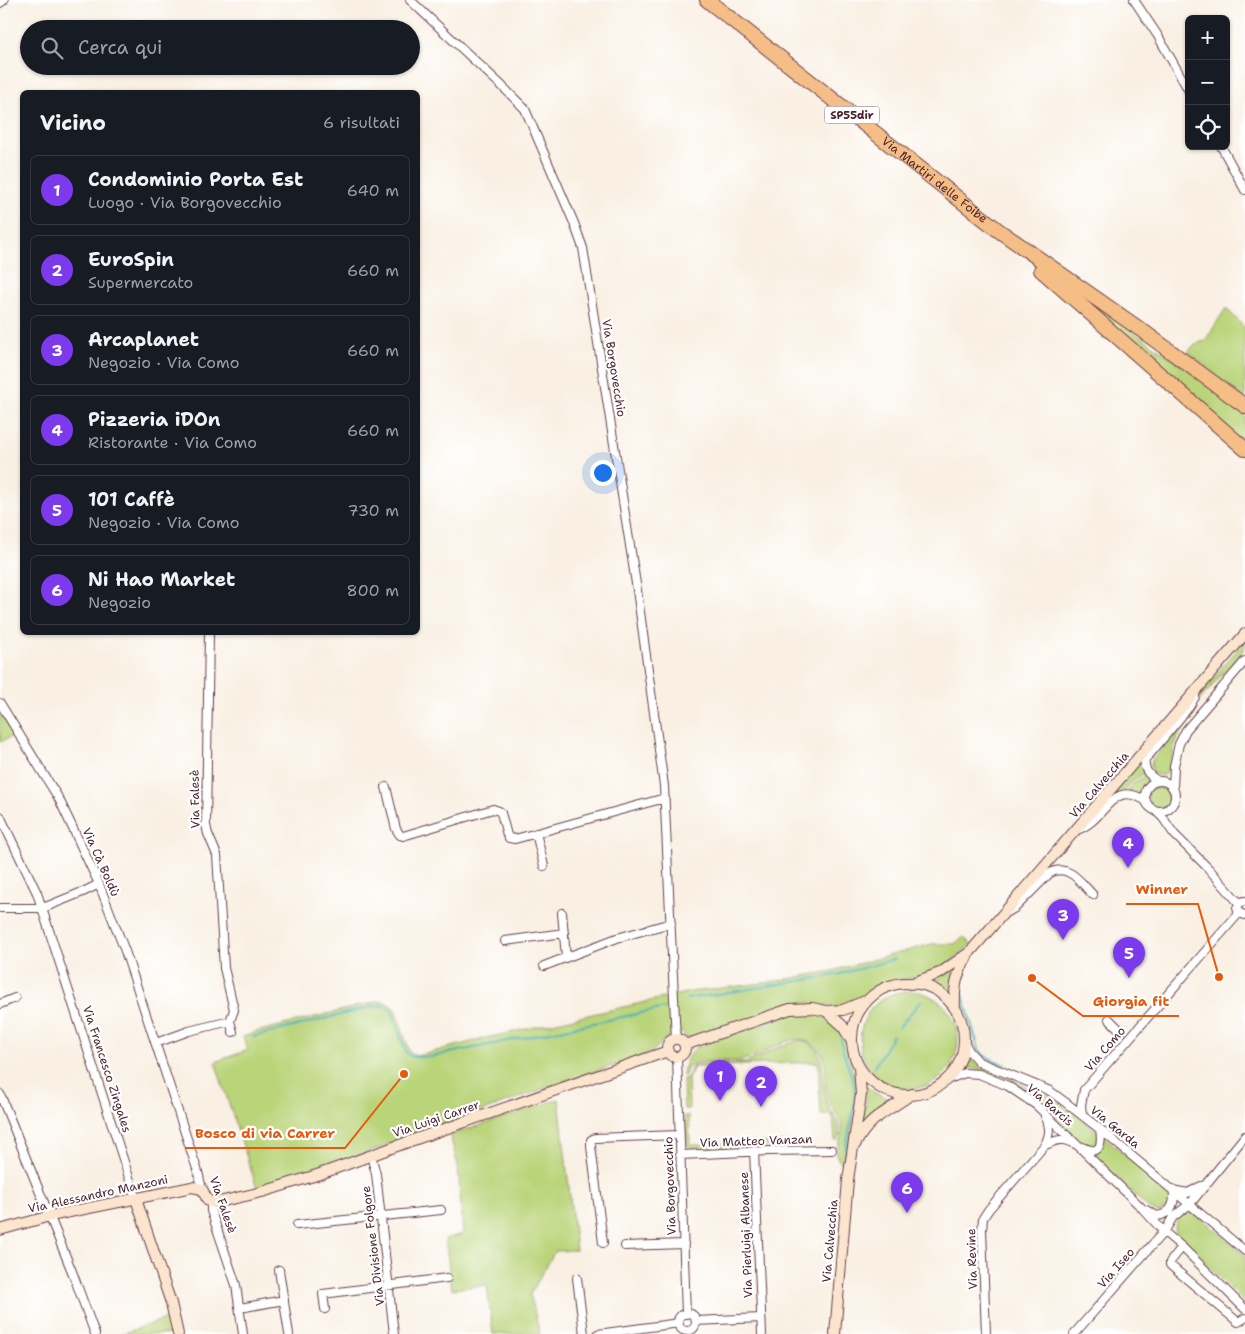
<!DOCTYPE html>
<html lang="it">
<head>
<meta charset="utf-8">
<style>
  body { margin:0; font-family:"Shantell Sans",sans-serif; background:#242831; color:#f1f3f6 }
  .controls { position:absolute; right:15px; top:15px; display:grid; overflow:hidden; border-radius:8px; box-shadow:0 1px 4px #0004 }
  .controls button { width:45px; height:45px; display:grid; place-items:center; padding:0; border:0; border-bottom:1px solid #363941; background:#171b24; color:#f1f3f6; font:25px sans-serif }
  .you { position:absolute; left:602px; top:472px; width:18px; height:18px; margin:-12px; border:4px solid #fff; border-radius:50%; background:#1a73e8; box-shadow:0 0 0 8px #1a73e833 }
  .badge { display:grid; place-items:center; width:32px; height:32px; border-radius:50%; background:#7c3aed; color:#fff; font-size:16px; font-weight:700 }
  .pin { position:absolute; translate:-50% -41px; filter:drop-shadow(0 1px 2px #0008) }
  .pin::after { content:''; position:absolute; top:26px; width:18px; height:15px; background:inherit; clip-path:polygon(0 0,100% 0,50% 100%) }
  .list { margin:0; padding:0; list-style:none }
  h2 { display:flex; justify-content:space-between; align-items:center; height:65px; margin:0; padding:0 20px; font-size:21px }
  h2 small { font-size:16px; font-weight:400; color:#9ea1a6 }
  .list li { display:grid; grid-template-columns:32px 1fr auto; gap:15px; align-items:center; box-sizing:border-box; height:70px; margin:0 10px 10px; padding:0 10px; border:1px solid #363941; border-radius:8px }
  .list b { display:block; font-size:19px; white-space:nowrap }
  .list p { margin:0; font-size:16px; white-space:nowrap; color:#9ea1a6 }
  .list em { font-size:16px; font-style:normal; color:#9ea1a6 }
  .icon { flex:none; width:28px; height:28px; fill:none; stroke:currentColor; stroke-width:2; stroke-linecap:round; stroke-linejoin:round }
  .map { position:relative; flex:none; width:1245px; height:1334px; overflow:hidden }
  .search { position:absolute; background:#171b24; box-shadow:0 1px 4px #0004; left:20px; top:20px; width:400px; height:55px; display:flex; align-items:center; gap:12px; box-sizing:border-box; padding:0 18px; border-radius:28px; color:#9ea1a6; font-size:19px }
  .panel { position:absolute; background:#171b24; box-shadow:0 1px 4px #0004; left:20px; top:90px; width:400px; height:545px; border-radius:8px }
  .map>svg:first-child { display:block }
  .green { fill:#bad479; stroke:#827a52 }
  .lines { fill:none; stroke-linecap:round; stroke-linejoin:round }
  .stream { stroke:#3baab9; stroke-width:2 }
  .street-casing { stroke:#643e47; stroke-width:10 }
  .secondary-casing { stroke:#643e47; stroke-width:12 }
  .highway-casing { stroke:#643e47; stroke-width:16 }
  .street { stroke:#fff; stroke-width:8 }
  .secondary { stroke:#fbe5cf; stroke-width:10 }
  .highway { stroke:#f6be87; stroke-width:14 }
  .labels { text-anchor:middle; stroke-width:4.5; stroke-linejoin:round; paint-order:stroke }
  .shield { fill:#fff; stroke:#80626b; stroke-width:1 }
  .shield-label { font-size:11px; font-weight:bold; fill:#4a1f2b }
  .street-label { font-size:12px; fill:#4a1f2b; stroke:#fff }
  .leader { fill:none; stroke:#e8590c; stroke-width:2 }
  .callout-dot { fill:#e8590c; stroke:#fff; stroke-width:2 }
  .callout-label { font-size:14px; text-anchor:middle; font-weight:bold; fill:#e8590c; stroke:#fff; stroke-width:4.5; stroke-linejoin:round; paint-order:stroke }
</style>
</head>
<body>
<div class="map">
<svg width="1245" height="1334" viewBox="0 0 1245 1334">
  <rect width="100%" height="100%" fill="#fff"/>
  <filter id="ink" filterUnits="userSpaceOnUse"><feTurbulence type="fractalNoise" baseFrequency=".02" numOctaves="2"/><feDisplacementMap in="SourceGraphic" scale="10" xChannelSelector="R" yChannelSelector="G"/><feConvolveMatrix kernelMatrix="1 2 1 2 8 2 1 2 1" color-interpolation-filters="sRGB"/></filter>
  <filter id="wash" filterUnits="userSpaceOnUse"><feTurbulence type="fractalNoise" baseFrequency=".0096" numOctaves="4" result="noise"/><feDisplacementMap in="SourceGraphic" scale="20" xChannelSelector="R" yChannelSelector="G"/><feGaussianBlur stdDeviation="1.12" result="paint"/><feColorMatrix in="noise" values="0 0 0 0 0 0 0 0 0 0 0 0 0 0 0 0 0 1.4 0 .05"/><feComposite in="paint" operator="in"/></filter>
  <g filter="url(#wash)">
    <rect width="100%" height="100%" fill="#f9f0e3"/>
    <path class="green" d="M1079 294 1245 409V445L1078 295Z
      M1226 308 1245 328V399L1188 352 1195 344 1205 341Z
      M1245 640V648L1150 757C1182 719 1212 678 1245 640Z
      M1192 714 1193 715C1186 724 1180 731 1176 742 1170 754 1173 788 1150 771L1152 768 1151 765 1152 760Z
      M3 716 15 735 0 742V717Z
      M1143 758 1144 773 1130 783 1125 791 1103 805Z
      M1146 775 1150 778 1143 785 1139 794 1129 791 1133 784Z
      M1148 796a12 12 0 1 1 24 0a12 12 0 1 1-24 0Z
      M964 937 971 944 947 965 923 976 888 982 855 1002 836 1007 811 1003 797 1004 691 1038 685 1037 681 1032 668 1037 651 1053 552 1086 293 1179 257 1188 215 1062 248 1050 243 1037 256 1032 379 1001 387 1003 395 1009 409 1050 414 1055H421L486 1038 690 992 771 982 832 971 932 944H954Z
      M954 970 950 995 930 982Z
      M860 1040a49 49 0 1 1 98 0a49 49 0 1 1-98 0Z
      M807 1012C826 1015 839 1020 847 1040 848 1045 847 1051 848 1056 851 1067 856 1076 859 1087L847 1164 841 1163C832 1154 841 1141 842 1131 843 1119 830 1107 827 1096 823 1080 831 1061 817 1048 792 1022 761 1063 733 1061 725 1060 696 1062 691 1065 687 1067 687 1071 685 1075L683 1076C684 1063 687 1055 697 1047L787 1015Z
      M801 1040C829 1046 821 1078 825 1097 828 1112 846 1123 837 1140H835L833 1115H821L818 1062 694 1067 688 1078 689 1109H684L683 1079 688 1077 693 1066 724 1062 746 1063 781 1046Z
      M967 1058 986 1069 1001 1076 1000 1078 977 1069 963 1067Z
      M1005 1077 1052 1097 1096 1130 1170 1192C1174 1203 1167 1208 1159 1213L1149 1209 1044 1107 1023 1090 1004 1079Z
      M866 1086 875 1093 893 1100 859 1130 866 1103Z
      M559 1099 576 1250 555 1251 530 1295 540 1334H493L487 1285 452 1289 445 1239 463 1234 458 1166 450 1135Z
      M684 1116H689L690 1145H713V1148L691 1149 687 1147Z
      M791 1142V1146L720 1148V1144Z
      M1190 1213H1195L1245 1255V1303L1177 1235C1172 1224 1177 1214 1190 1213Z
      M168 1318 171 1334H121Z"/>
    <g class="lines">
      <path class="stream" d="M961 989 979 1050 984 1056 1005 1065
        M687 999 836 975 895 959
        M898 1028 921 1001
        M253 1037 375 1006C382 1005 387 1005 392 1011L406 1053 413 1057H430L665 1008
        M841 1038C842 1059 853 1072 855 1091 856 1115 845 1137 844 1161
        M875 1066 893 1035"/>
    </g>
  </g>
  <g filter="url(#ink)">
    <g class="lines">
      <defs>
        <path id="street" d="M410 0 502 86 525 109 574 223 583 248 637 590 664 786 676 1040
          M1134 0 1158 36 1189 91
          M0 3 4 0
          M1221 146 1245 190
          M0 703 59 799 99 884 125 951 198 1172 202 1189
          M1158 781C1150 776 1143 770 1145 760L1189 707 1195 697
          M1145 796a15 15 0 1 1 30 0a15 15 0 1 1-30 0Z
          M386 787 396 829 400 835 403 836 493 809 499 811 501 813 507 835 509 838 515 839 665 798
          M1173 788 1174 766 1179 744 1186 730 1245 661
          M1155 810 1163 818 1174 834 1208 868 1239 903
          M0 816 37 893 136 1199
          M1077 830C1107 820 1110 778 1146 801
          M536 833 544 866
          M1245 901 1240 902 1237 908 1239 913 1245 915
          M0 908H43L85 891 99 884
          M562 913 566 957
          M1005 913 1015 908 1050 873C1069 863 1081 883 1093 895
          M505 941 564 933
          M544 966 617 938 671 923
          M0 1004 15 998
          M1109 1019 1121 1031
          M230 1021 233 1032
          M963 1039 969 1051 979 1062 1050 1091 1065 1102 1101 1130 1245 1251
          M156 1043 189 1031 230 1021 234 1010 224 968 217 855 208 834 206 825 209 632
          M677 1057 686 1314
          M946 1080 965 1073 979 1074 1008 1086 1036 1105 1142 1208 1163 1231 1182 1247 1245 1309
          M0 1094 73 1274 95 1334
          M1082 1115 1081 1105 1084 1090 1239 913
          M1044 1146C1050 1143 1056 1139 1063 1140 1076 1140 1106 1169 1100 1129
          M754 1151 762 1334
          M371 1155 376 1174 394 1334
          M680 1155 768 1151 832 1150
          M1177 1191 1188 1193 1201 1186
          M211 1203V1211L236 1285 243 1334
          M1146 1210 1157 1216C1172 1214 1176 1202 1173 1189
          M297 1225 441 1210
          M603 1243 591 1146V1140L595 1138 679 1135
          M625 1246 684 1244
          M1182 1247 1170 1262V1265L1238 1322 1245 1318
          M279 1270 289 1334
          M577 1278 584 1334
          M240 1308 284 1300
          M325 1309 323 1294 447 1278
          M678 1322a9 9 0 1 1 18 0a9 9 0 1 1-18 0Z
          M696 1321 761 1318
          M598 1334 679 1323
          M986 1334 982 1230 983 1218 989 1209 1044 1146C1050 1136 1051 1127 1045 1116
          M1074 1334 1166 1229 1173 1217 1190 1204 1245 1136"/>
        <path id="secondary" d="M852 1039a56 56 0 1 1 112 0a56 56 0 1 1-112 0Z
          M910 984 940 973 970 952 1245 634
          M955 1009C954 986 956 976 967 957
          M826 1011 842 1025 852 1042
          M667 1048a9 9 0 1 1 18 0a9 9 0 1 1-18 0Z
          M685 1045 790 1009 812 1008 826 1011 843 1010 865 1001
          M855 1145C870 1116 887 1112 912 1094
          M136 1199 171 1303 178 1334
          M0 1230 50 1216 192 1187 202 1189 208 1201 214 1203 262 1192 320 1174 416 1139 668 1051
          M835 1334 848 1180 861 1095 859 1068"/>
        <g id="highway">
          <path id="s1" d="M707 0 998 230 1144 332 1245 406"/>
          <path d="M1041 270 1245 449"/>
        </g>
      </defs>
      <use href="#street" class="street-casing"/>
      <use href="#secondary" class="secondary-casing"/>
      <use href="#highway" class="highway-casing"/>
      <use href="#street" class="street"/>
      <use href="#secondary" class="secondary"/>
      <use href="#highway" class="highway"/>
    </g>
  </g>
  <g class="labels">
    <rect class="shield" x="824.5" y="106.5" width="55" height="17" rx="4"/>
    <g class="shield-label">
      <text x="852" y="119">SP55dir</text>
    </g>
    <g class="street-label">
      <text dy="4" stroke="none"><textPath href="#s1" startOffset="290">Via Martiri delle Foibe</textPath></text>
      <text transform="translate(614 368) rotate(81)" y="4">Via Borgovecchio</text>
      <text transform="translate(1099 785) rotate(-49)" y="4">Via Calvecchia</text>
      <text transform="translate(195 799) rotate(-91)" y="4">Via Falesè</text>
      <text transform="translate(101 862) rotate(66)" y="4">Via Cà Boldù</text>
      <text transform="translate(1105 1049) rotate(-49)" y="4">Via Como</text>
      <text transform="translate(107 1069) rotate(72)" y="4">Via Francesco Zingales</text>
      <text transform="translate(1050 1105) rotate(41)" y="4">Via Barcis</text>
      <text transform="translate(436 1119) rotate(-19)" y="4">Via Luigi Carrer</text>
      <text transform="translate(1115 1127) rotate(39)" y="4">Via Garda</text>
      <text transform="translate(756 1141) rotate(-2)" y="4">Via Matteo Vanzan</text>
      <text transform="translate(670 1186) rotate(-92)" y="4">Via Borgovecchio</text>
      <text transform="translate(98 1194) rotate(-12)" y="4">Via Alessandro Manzoni</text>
      <text transform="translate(223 1205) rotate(71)" y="4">Via Falesè</text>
      <text transform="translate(746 1235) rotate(-92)" y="4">Via Pierluigi Albanese</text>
      <text transform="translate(830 1241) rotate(-85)" y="4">Via Calvecchia</text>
      <text transform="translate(373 1246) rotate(-97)" y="4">Via Divisione Folgore</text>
      <text transform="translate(972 1259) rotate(-92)" y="4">Via Revine</text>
      <text transform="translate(1116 1268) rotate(-49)" y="4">Via Iseo</text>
    </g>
  </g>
  <path class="leader" d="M1219 977L1198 904H1126M1032 978L1083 1016H1179M404 1074L345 1148H185"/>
  <g class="callout-dot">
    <circle cx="1219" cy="977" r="5"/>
    <circle cx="1032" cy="978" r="5"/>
    <circle cx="404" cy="1074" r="5"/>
  </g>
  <g class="callout-label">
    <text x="1162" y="894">Winner</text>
    <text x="1131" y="1006">Giorgia fit</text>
    <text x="265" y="1138">Bosco di via Carrer</text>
  </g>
</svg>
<div class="controls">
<button>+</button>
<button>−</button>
<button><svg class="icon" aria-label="locate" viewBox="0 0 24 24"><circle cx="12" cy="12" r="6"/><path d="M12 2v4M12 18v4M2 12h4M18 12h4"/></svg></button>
</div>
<div class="you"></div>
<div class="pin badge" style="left:720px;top:1101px">1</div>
<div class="pin badge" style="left:761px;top:1107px">2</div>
<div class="pin badge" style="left:1063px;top:940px">3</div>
<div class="pin badge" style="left:1128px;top:868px">4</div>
<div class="pin badge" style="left:1129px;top:978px">5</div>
<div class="pin badge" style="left:907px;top:1213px">6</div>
<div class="search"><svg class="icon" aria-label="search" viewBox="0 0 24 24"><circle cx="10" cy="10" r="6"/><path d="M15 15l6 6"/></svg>Cerca qui</div>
<section class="panel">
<h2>Vicino<small>6 risultati</small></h2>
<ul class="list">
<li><span class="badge">1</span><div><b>Condominio Porta Est</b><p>Luogo · Via Borgovecchio</p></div><em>640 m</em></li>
<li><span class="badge">2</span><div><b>EuroSpin</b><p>Supermercato</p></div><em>660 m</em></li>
<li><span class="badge">3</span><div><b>Arcaplanet</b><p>Negozio · Via Como</p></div><em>660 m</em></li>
<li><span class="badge">4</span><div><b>Pizzeria iDOn</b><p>Ristorante · Via Como</p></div><em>660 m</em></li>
<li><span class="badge">5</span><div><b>101 Caffè</b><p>Negozio · Via Como</p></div><em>730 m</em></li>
<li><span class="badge">6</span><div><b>Ni Hao Market</b><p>Negozio</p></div><em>800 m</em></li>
</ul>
</section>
</div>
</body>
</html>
